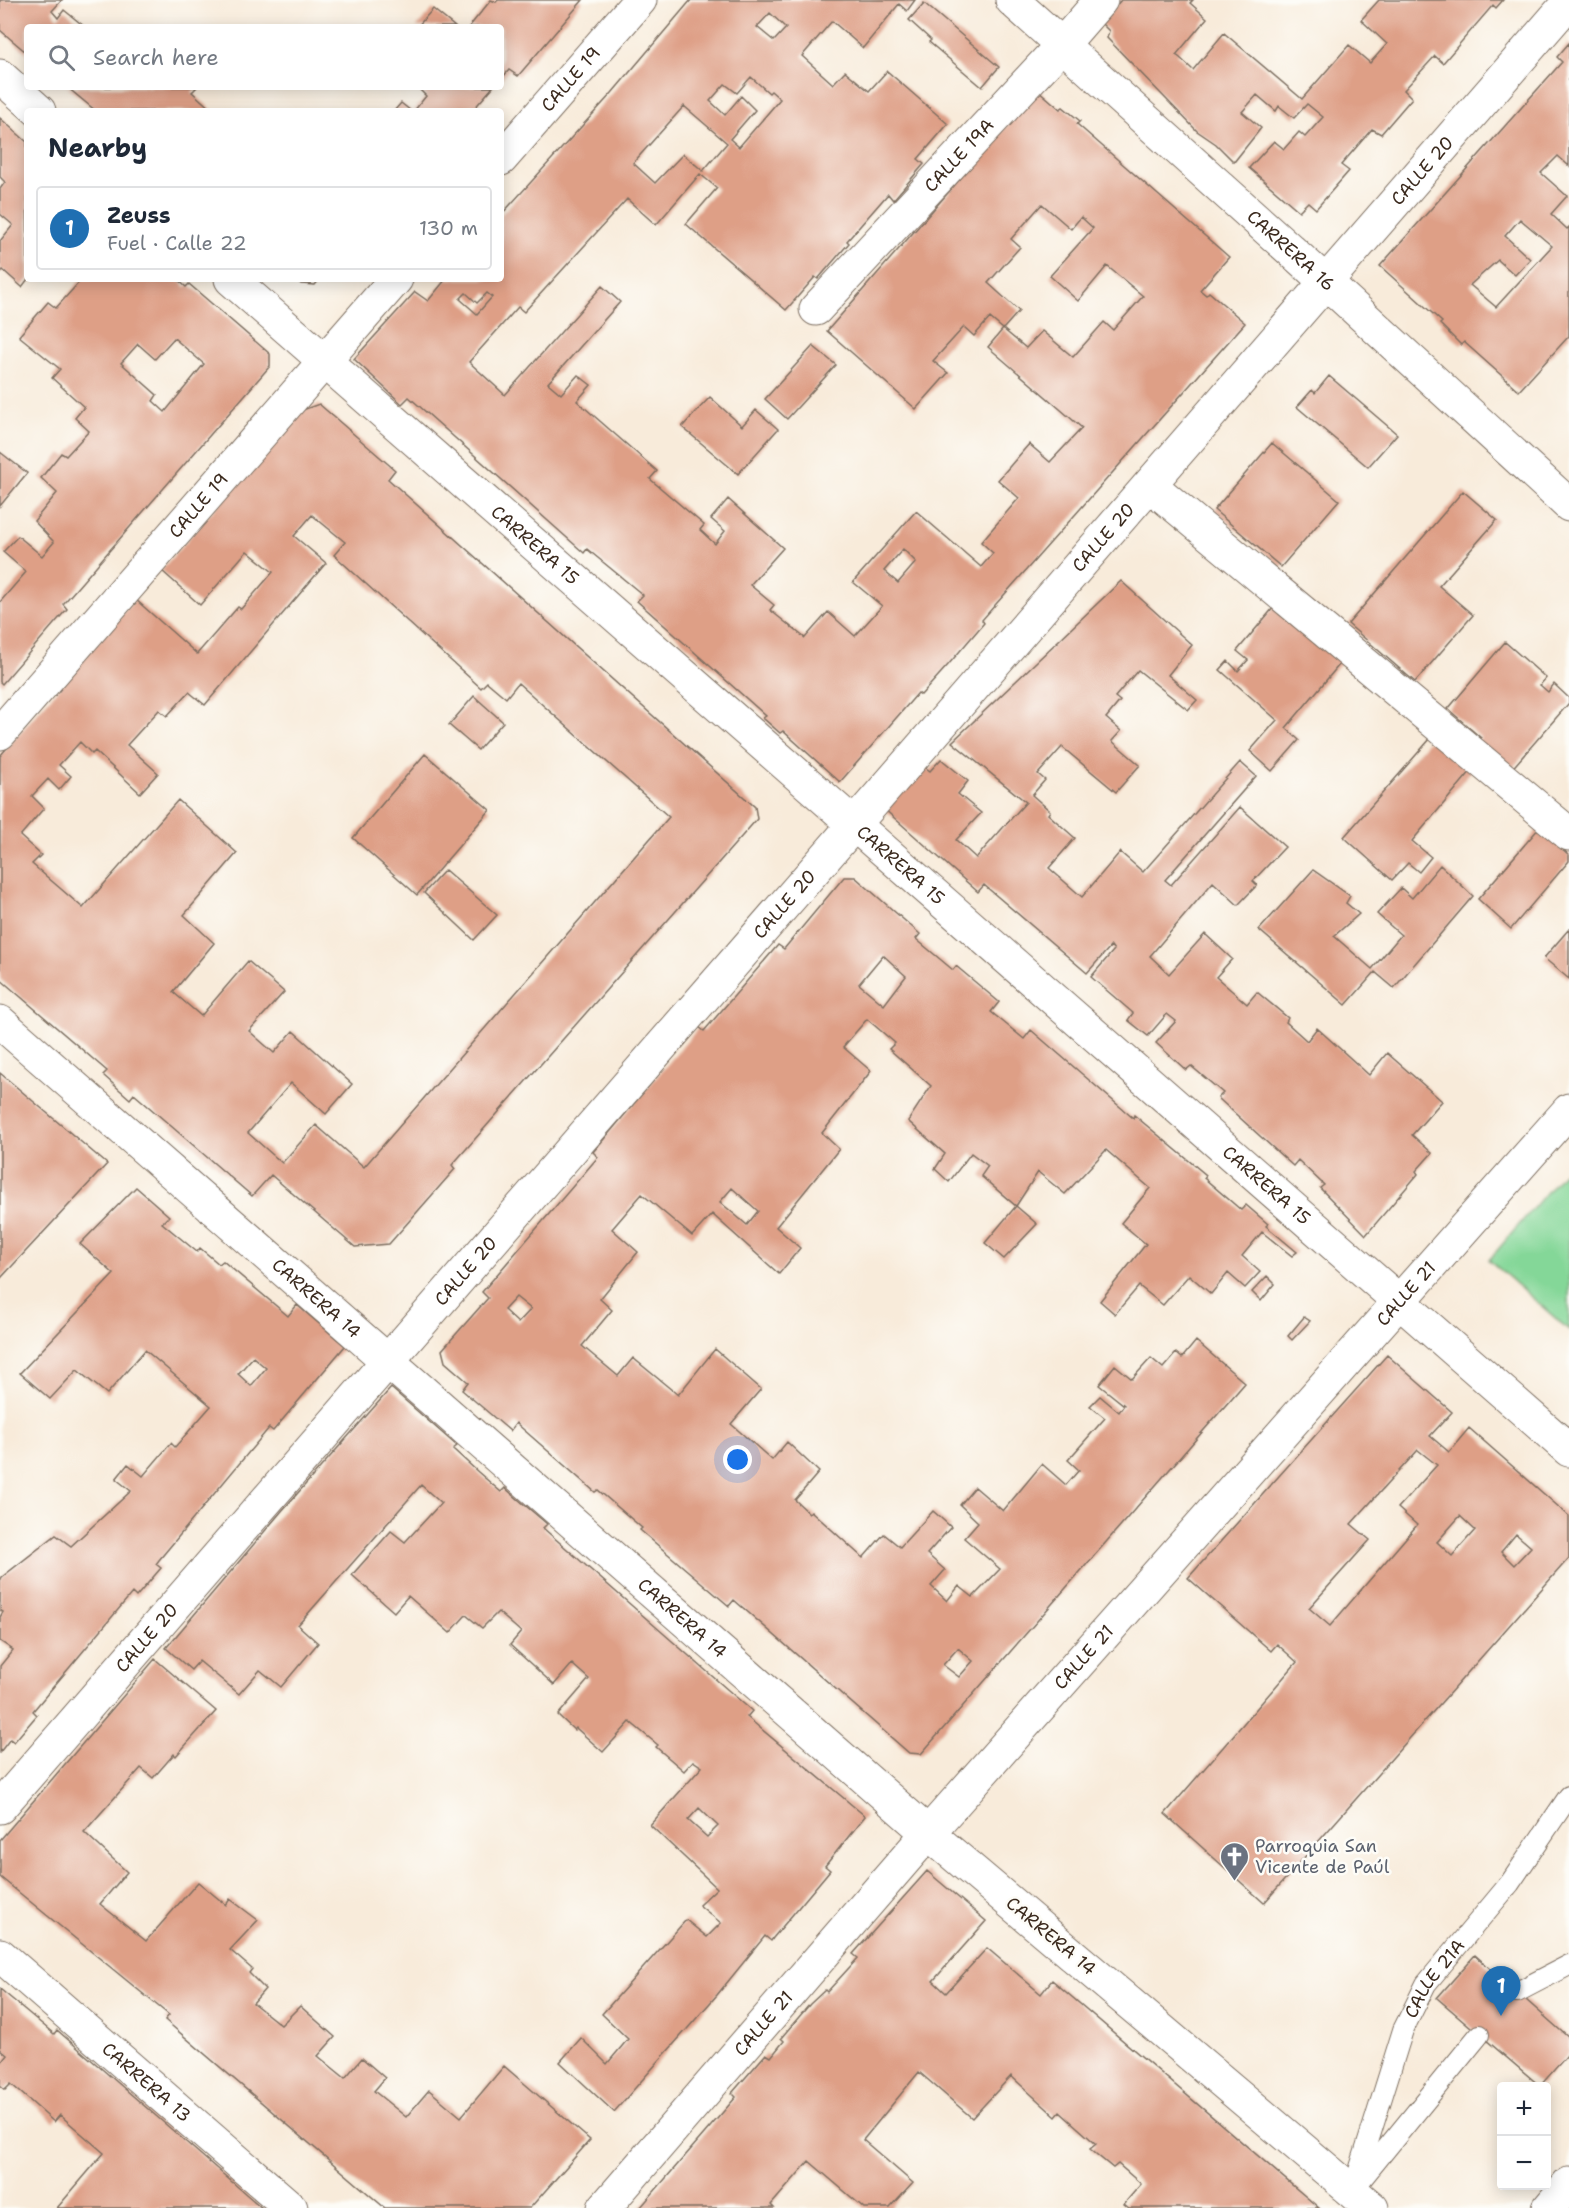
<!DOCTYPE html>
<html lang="en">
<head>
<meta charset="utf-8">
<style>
  body { margin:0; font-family:"Shantell Sans",sans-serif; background:#f6f6f7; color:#1f2937 }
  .controls { position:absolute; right:18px; bottom:18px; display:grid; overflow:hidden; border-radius:6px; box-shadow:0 3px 15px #0003 }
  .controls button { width:54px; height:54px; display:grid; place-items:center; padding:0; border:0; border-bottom:2px solid #e0e1e3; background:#fff; color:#1f2937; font:30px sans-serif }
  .you { position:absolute; left:738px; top:1460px; width:21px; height:21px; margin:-15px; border:4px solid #fff; border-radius:50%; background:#1a73e8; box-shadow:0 0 0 9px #1a73e833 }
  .badge { display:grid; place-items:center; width:39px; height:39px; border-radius:50%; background:#1f6fb2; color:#fff; font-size:20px; font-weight:700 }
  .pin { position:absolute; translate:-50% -50px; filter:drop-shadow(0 2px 3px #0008) }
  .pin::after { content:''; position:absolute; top:32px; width:21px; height:18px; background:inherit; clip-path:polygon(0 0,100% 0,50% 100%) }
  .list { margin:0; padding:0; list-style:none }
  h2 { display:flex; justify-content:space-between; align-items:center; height:78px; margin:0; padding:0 24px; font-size:26px }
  h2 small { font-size:20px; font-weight:400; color:#747a83 }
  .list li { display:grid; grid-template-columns:39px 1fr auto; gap:18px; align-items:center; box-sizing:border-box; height:84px; margin:0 12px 12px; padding:0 12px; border:2px solid #e0e1e3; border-radius:6px }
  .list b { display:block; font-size:22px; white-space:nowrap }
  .list p { margin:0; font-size:20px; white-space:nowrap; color:#747a83 }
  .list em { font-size:20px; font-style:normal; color:#747a83 }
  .icon { flex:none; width:33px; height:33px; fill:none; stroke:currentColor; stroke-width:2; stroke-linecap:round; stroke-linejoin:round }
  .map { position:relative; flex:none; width:1569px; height:2208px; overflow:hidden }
  .search { position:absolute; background:#fff; box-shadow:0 3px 15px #0003; left:24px; top:24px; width:480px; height:66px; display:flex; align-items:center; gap:15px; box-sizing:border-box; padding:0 21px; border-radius:6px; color:#747a83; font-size:22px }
  .panel { position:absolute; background:#fff; box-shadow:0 3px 15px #0003; left:24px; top:108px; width:480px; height:174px; border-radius:6px }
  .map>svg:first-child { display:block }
  .green { fill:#84d798; stroke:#60805b; stroke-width:1.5 }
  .building { fill:#de9f86; fill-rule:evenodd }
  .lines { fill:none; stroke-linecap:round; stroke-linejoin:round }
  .service-casing { stroke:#7d6e60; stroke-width:22 }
  .minor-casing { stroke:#7d6e60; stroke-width:35 }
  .secondary-casing { stroke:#7d6e60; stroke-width:35 }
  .primary-casing { stroke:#7d6e60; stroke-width:35 }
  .service { stroke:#fff; stroke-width:20 }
  .minor { stroke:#fff; stroke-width:33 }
  .secondary { stroke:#fff; stroke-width:33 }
  .primary { stroke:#fff; stroke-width:33 }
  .labels { text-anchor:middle; stroke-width:5; stroke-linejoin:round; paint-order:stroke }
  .street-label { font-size:18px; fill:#3b2a1e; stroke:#fdfcf7 }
  .worship-label { font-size:18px; fill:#5b616d; stroke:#fdfcf7; text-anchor:start }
</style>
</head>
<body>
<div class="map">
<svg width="1569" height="2208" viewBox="0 0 1569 2208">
  <rect width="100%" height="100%" fill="#fdfcf7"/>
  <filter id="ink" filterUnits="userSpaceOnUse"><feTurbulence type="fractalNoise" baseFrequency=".0167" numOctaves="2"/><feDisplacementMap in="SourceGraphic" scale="12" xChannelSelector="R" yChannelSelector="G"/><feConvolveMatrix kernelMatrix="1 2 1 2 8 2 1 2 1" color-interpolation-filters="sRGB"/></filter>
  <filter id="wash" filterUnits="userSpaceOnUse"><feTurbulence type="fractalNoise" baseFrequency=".008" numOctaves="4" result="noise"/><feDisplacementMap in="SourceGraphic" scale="24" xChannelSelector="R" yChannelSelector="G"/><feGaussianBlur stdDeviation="1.35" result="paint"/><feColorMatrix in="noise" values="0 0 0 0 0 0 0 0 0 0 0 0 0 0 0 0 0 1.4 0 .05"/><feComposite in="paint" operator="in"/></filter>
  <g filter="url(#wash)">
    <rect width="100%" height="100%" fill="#f8ebda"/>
    <path class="green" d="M1569 1166V1330L1489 1260Z"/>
    <g id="blocks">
      <path class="building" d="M0 0H62L52 11 58 18 64 10 85 27H27V53L0 30Z
        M491 0 496 2 498 0H583L518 76 509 70 501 79V27H469Z
        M691 0H915L907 11 899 4 863 48 832 21 802 56 833 84 845 71 869 91 887 71 948 124 918 159 924 164 893 200 888 194 847 241 849 243 818 279 815 277 786 310 686 224 717 188 700 174 656 225 627 199 524 312 518 307 469 362 505 395 602 286 620 302 548 383 561 394 578 375 591 385 577 401 657 471 650 479 704 525 700 530 715 544 725 531 711 519 728 499 783 548 750 585 774 605 770 610 805 638 828 612 855 636 882 606 853 582 916 511 981 567 993 553 981 542 1019 498 998 480 1029 444 1050 462 1082 428 988 347 1003 329 1026 348 1042 331 1073 357 1104 322 1113 330 1143 296 1107 266 1078 301 1050 276 1093 228 1081 217 1071 229 1042 204 1011 239 1020 247 988 283 1019 311 1003 329 990 318 974 336 964 327 933 361 948 373 916 409 827 331 1038 90 1060 109 1063 107 1080 121 1077 124 1229 257 1200 290 1206 295 1209 292 1245 323 996 604 982 620 984 623 948 665 921 695 918 693 840 782 783 731 780 733 763 718 766 716 637 601 643 595 587 549 584 553 409 397 402 404 354 359 415 292 428 301 446 279H501V215L612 93ZM770 13 786 28 774 41 757 27ZM751 77 769 93 771 91 780 99 739 147 730 139 755 110 741 96 725 115 710 101 725 84 737 93ZM684 106 727 143 703 171 683 154 655 183 633 163ZM466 293 477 303 487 293 492 297 477 314 460 299ZM903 549 916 562 898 583 884 571Z
        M1121 0H1193L1190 3 1207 18 1176 55 1179 57 1193 70 1224 33 1302 99 1349 45 1370 63 1387 44 1361 20 1379 0H1503L1496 8 1493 5 1443 63 1435 56 1404 90 1412 98 1381 134 1372 129 1341 165 1349 171 1316 209 1308 202 1299 211 1249 168 1274 141 1284 149 1299 132 1305 137 1323 117 1307 104 1294 118 1279 106 1276 111 1257 95 1242 112 1261 128 1234 162 1216 144 1197 131 1107 38 1109 31 1101 23Z
        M924 3 999 67 982 87 929 42 931 40 909 20Z
        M433 9 455 27H417Z
        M1569 43V166L1558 156 1541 173 1567 196 1551 214 1567 229 1569 227V336L1519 391 1464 342 1461 345 1440 324 1442 322 1380 266 1562 62 1557 57ZM1520 219 1552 246 1496 307 1470 285 1498 260 1515 275 1530 259 1505 236Z
        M67 87H197L192 92 213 111H96Z
        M417 87H493L472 111H414L426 96Z
        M401 103 411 111H394Z
        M0 118 27 142 28 279 22 287 3 270 0 273V241L13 225 0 214V189L5 182 0 177Z
        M82 279H177L186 287 189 284 270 354V366L63 604 67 609 2 684 0 682V602L26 572 3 552 18 536 42 556 54 542 34 521 57 493 41 478 61 453 66 456 89 431 75 418 84 407 52 378 60 369 19 336 48 302 56 308ZM174 338 204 364 165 412 153 401 157 395 121 363 138 344 155 359Z
        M295 279H320L315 285 301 284Z
        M813 346 836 365 787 419 765 399Z
        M1329 376 1397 434 1368 467 1297 407 1312 390 1315 393Z
        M710 397 742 426 756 410 778 429 738 474 682 427Z
        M319 404 395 470 388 479 755 807 757 819 452 1165 455 1169 389 1244 355 1247 271 1175 252 1196 134 1094 130 1099 103 1075 107 1071 0 979V756L135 599 197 654 238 607 241 609 273 572 247 551 200 605 161 570 300 411ZM312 515 345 542 334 555 481 688 487 682 506 698 518 683 669 817 364 1167 316 1125 282 1163 248 1133 291 1083 326 1114 352 1084 293 1031 274 1053 249 1031 284 992 248 961 201 1016 173 992 214 943 184 915 237 853 178 800 83 908 32 864 41 855 20 836 44 808 32 796 48 779 59 790 71 776 59 765 80 742 92 754 95 751 140 793 158 773 127 745 159 710 167 716 189 692 205 705 326 563 294 536Z
        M1272 443 1339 500 1281 567 1214 510Z
        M0 452 27 473 0 506Z
        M1463 491 1497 520 1439 586 1473 615 1415 682 1348 624Z
        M1121 581 1192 645 1168 675 1197 700 1188 710 1138 670 1115 697 1120 701 1106 718 1121 731 1112 741 1140 765 1116 792 1062 747 1038 774 1045 780 1032 795 1050 811 1048 814 1075 838 1049 868 1082 897 1120 852 1143 872 1240 762 1256 776 1165 880 1171 885 1240 807 1285 847 1253 881 1257 885 1238 905 1213 882 1150 956 1169 974 1205 934 1232 959 1216 977 1247 1004 1257 992 1288 1018 1286 1022 1307 1041 1317 1028 1369 1075 1387 1053 1442 1101 1412 1135 1432 1153 1416 1171 1418 1174 1366 1235 1320 1188 1324 1185 1298 1160 1293 1166 1218 1098 1223 1093 1191 1066 1186 1070 1156 1043 1176 1021 1167 1014 1148 1036 1128 1020 1133 1013 1091 977 1114 950 1111 946 1087 973 984 885 978 892 883 808 922 765 930 771 941 759 968 781 958 794 981 813 956 840 976 858 1026 802 952 742Z
        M1279 601 1344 659 1286 728 1299 740 1272 771 1250 751 1277 720 1220 670 1228 661 1238 671 1248 660 1237 651Z
        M1505 642 1546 678 1540 685 1548 692 1554 684 1569 698V703L1510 771 1477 742 1481 738 1448 709Z
        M474 696 503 722 478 750 449 725Z
        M1438 730 1472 770 1412 841 1431 857 1419 872 1408 863 1392 880 1344 837Z
        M425 754 490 810 417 895 353 838Z
        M1539 828 1569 855V861L1511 929 1478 899Z
        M1440 865 1473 896 1394 988 1375 972 1346 1005 1259 930 1313 870 1350 896 1346 903 1359 914 1334 936 1372 969 1401 935 1377 914 1401 888 1412 898Z
        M445 870 497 915 474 940 424 893Z
        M844 877H855L920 934 916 939 953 970 956 966 999 1002 991 1012 1024 1039 1031 1030 1133 1118 1134 1115 1206 1175 1204 1178 1241 1210 1246 1205 1268 1224 1266 1226 1297 1252 1292 1256 1262 1232 1242 1256 1260 1272 1245 1288 1228 1273 1211 1294 1189 1275 1163 1305 1139 1286 1115 1314 1100 1301 1146 1244 1121 1223 1150 1188 1106 1150 1065 1194 1038 1172 1016 1206 981 1176 988 1166 971 1153 949 1182 935 1169 945 1154 908 1121 931 1086 889 1049 895 1043 867 1019 843 1047 871 1071 822 1133 839 1149 776 1227 800 1248 779 1274 712 1214 692 1236 642 1194 612 1229 638 1252 600 1299 612 1310 582 1346 618 1376 633 1358 678 1395 715 1349 761 1389 731 1424 772 1460 787 1442 819 1472 795 1500 809 1513 811 1511 863 1558 884 1534 900 1547 933 1511 951 1527 927 1554 945 1570 931 1586 947 1601 959 1586 973 1597 1000 1569 964 1538 978 1522 960 1505 975 1487 1003 1511 1042 1464 1066 1485 1079 1470 1068 1460 1105 1418 1090 1406 1100 1396 1119 1412 1124 1405 1099 1385 1115 1365 1132 1379 1151 1358 1163 1368 1176 1353 1182 1358 1196 1341 1245 1383 921 1754 909 1753 734 1600 729 1606 640 1530 642 1528 598 1490 595 1492 516 1423 510 1431 462 1390 468 1382 445 1362 442 1350 488 1298 482 1292 598 1157 593 1152 699 1027 704 1031 778 945 784 949ZM883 955 906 976 884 1005 859 984ZM732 1188 758 1211 747 1225 720 1202ZM516 1297 531 1309 518 1323 504 1310ZM958 1648 973 1661 959 1677 943 1665Z
        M1569 929V979L1544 958Z
        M0 1073 107 1164 0 1279Z
        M136 1187 169 1216 162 1223 197 1252 200 1248 219 1264 223 1261 288 1316 297 1305 345 1346 273 1431 269 1428 159 1560 156 1564 161 1568 136 1597 132 1593 33 1711 37 1715 14 1742 10 1739 0 1752V1666L13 1650 0 1641V1617L3 1612 0 1610V1581L2 1577 56 1535 71 1546 131 1491 116 1479 128 1464 143 1476 171 1443 175 1447 211 1406 145 1350 107 1394 77 1370 50 1399 20 1373 114 1274 80 1244ZM253 1357 266 1368 251 1386 238 1374Z
        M1016 1206 1037 1224 1004 1259 985 1243Z
        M1267 1276 1275 1284 1261 1301 1252 1292Z
        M1304 1317 1310 1321 1292 1340 1288 1336Z
        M1387 1355 1452 1412 1430 1436 1449 1452 1469 1428 1569 1516V1558L1264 1903 1165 1814 1297 1662 1277 1644 1271 1651 1188 1578ZM1418 1450 1437 1465 1398 1508 1417 1525 1330 1626 1309 1608 1370 1540 1351 1524ZM1460 1516 1475 1530 1452 1556 1437 1542ZM1516 1534 1531 1547 1514 1565 1501 1552Z
        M391 1388 457 1446 453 1449 478 1472 501 1492 505 1488 547 1524 543 1528 752 1711 747 1717 865 1816 825 1866 830 1870 773 1938 771 1941 765 1936 717 1995 614 2112 560 2062 581 2038 607 2064 628 2039 602 2014 686 1920 707 1937 721 1923 699 1905 717 1888 650 1825 702 1767 693 1761 684 1771 656 1747 658 1745 630 1722 603 1752 576 1728 574 1730 558 1715 589 1679 572 1664 554 1685 510 1645 521 1632 498 1612 482 1628 466 1615 450 1633 408 1596 394 1612 352 1575 391 1531 405 1542 441 1503 421 1485 298 1625 318 1643 281 1687 260 1670 239 1694 199 1661 191 1670 166 1648 281 1512ZM699 1808 718 1826 707 1837 688 1820Z
        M155 1659 216 1711 176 1756 174 1754 153 1778 141 1768 84 1832 127 1872 100 1904 146 1941 198 1882 226 1905 230 1899 258 1920 230 1950 252 1969 249 1973 265 1989 253 2003 281 2025 300 2006 335 2037 318 2056 345 2078 362 2058 385 2078 374 2091 406 2117 429 2090 461 2117 504 2066 590 2140 530 2208H385L165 2020 169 2015 0 1877V1840Z
        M927 1871 986 1921 933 1981 946 1993 987 1948 1041 1994 1052 1980 1319 2208H1129L1124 2204 1141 2184 1118 2164 1113 2168 1090 2149 1096 2144 1060 2112 1056 2117 1011 2076 972 2118 919 2072 863 2140 913 2183 890 2208H864L809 2161 771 2205 774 2208H640L736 2097 732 2093 766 2054 771 2057 784 2041 781 2038 810 2004 825 1990 827 1992 858 1958 853 1954Z
        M1475 1955 1569 2038V2053L1540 2086 1437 1998Z
        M0 1989 54 2034 57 2030 262 2208H57L104 2153 60 2115 54 2122 11 2084 5 2090 0 2086V2064L7 2055 0 2049Z"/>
    </g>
  </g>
  <g filter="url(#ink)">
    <use href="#blocks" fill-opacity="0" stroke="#7d6e60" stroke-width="1.5"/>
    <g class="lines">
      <defs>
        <g id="service">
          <path d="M1517 1992 1569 1965"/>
          <path d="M1360 2181 1479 2035"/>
          <path id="s1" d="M1353 2190 1403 2030 1426 1984 1510 1883 1569 1796"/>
        </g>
        <g id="minor">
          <path id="s2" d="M501 159 640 0"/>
          <path id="s3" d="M816 309 1062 45 1101 0"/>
          <path d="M1150 485 1569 834"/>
          <path id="s4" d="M0 733 396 279"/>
          <path id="s5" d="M0 1807 1569 2"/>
          <path id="s6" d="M0 1955 291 2208"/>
          <path id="s7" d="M604 2208 928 1833"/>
          <path d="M1549 2208 1569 2184"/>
        </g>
        <g id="secondary">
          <path d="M0 76 39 111"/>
          <path id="s8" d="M231 279 1569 1450"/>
          <path id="s9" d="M0 1022 928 1833"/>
        </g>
        <g id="primary">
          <path id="s10" d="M1012 0 1326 282 1569 505"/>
          <path id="s11" d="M1372 2208 928 1833 1569 1110"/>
        </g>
      </defs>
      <use href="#service" class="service-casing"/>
      <use href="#minor" class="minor-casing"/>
      <use href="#secondary" class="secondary-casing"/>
      <use href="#primary" class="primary-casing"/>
      <use href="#service" class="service"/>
      <use href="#minor" class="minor"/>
      <use href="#secondary" class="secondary"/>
      <use href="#primary" class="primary"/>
    </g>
  </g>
  <defs>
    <symbol id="church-pin" viewBox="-11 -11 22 30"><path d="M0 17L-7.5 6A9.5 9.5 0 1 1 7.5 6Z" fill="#6b7280" stroke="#fdfcf7"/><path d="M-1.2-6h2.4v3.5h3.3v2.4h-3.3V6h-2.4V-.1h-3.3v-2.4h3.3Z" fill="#fff"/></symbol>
  </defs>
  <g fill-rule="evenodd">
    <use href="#church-pin" x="1218" y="1840" width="33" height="45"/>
  </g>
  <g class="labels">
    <g class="street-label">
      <text dy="6" stroke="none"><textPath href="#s2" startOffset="106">CALLE 19</textPath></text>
      <text dy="6" stroke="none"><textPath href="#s3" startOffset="210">CALLE 19A</textPath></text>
      <text dy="6" stroke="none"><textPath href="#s5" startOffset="2168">CALLE 20</textPath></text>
      <text dy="6" stroke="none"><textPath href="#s10" startOffset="375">CARRERA 16</textPath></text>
      <text dy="6" stroke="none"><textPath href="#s4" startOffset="302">CALLE 19</textPath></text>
      <text dy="6" stroke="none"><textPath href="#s5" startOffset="1682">CALLE 20</textPath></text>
      <text dy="6" stroke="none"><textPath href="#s8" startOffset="404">CARRERA 15</textPath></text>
      <text dy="6" stroke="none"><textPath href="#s8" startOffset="890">CARRERA 15</textPath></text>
      <text dy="6" stroke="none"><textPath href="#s5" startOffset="1196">CALLE 20</textPath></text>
      <text dy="6" stroke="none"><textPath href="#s8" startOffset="1376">CARRERA 15</textPath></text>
      <text dy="6" stroke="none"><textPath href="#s5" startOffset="710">CALLE 20</textPath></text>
      <text dy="6" stroke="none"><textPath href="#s11" startOffset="1302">CALLE 21</textPath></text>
      <text dy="6" stroke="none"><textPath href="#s9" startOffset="420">CARRERA 14</textPath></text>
      <text dy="6" stroke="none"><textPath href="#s9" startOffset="906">CARRERA 14</textPath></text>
      <text dy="6" stroke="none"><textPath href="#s5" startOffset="224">CALLE 20</textPath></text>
      <text dy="6" stroke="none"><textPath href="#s11" startOffset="816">CALLE 21</textPath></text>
      <text transform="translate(1051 1936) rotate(40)" y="6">CARRERA 14</text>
      <text dy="6" stroke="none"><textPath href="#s1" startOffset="228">CALLE 21A</textPath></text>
      <text dy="6" stroke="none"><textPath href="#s7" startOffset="244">CALLE 21</textPath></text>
      <text dy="6" stroke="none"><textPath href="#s6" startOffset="194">CARRERA 13</textPath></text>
    </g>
    <g class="worship-label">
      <text x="1255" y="1852">Parroquia San<tspan x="1255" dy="21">Vicente de Paúl</tspan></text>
    </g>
  </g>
</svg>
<div class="controls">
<button>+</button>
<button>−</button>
</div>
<div class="you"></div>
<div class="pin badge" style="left:1501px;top:2016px">1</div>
<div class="search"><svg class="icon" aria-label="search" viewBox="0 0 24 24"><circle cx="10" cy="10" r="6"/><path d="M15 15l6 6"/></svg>Search here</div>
<section class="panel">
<h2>Nearby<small></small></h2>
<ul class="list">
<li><span class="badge">1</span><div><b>Zeuss</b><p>Fuel · Calle 22</p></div><em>130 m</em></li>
</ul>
</section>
</div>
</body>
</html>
